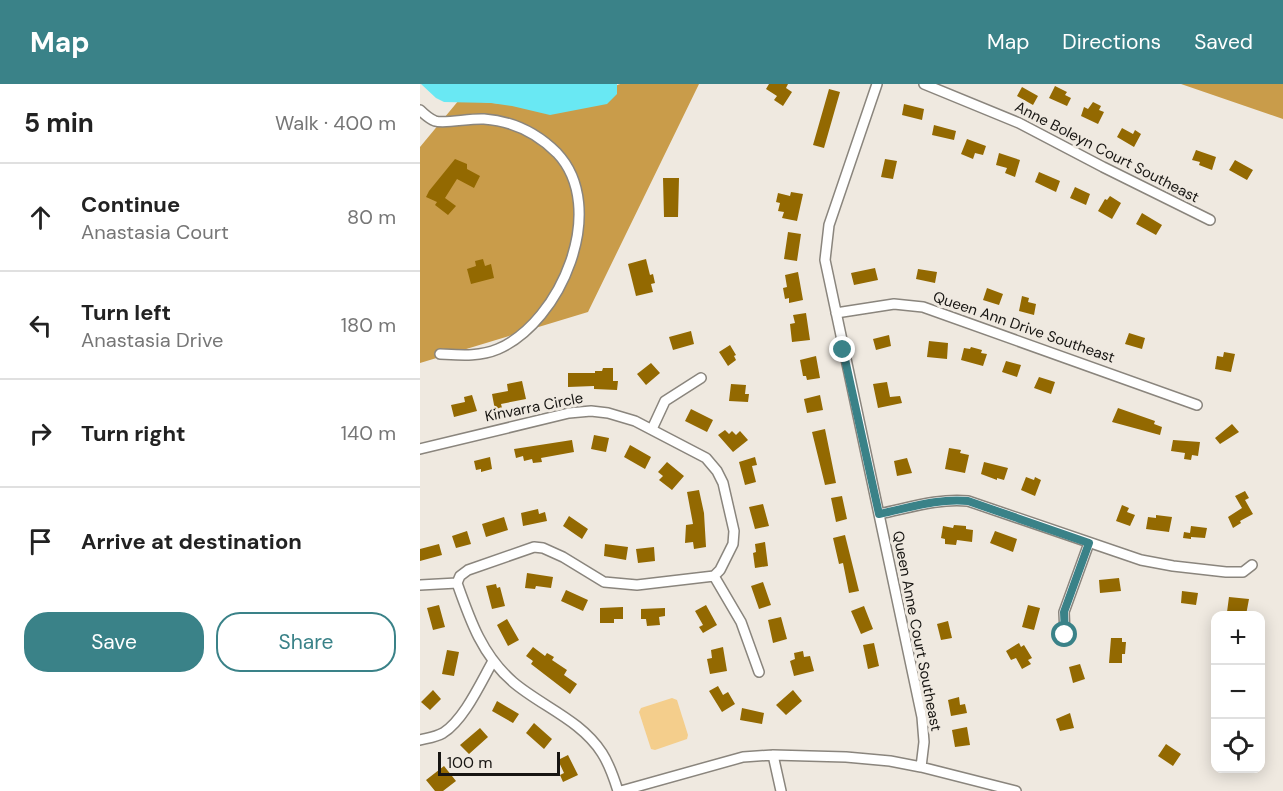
<!DOCTYPE html>
<html lang="en">
<head>
<meta charset="utf-8">
<style>
  body { margin:0; font-family:"DM Sans",sans-serif; background:#f6f6f6; color:#222 }
  .controls { position:absolute; right:18px; bottom:18px; display:grid; overflow:hidden; border-radius:12px; box-shadow:0 3px 15px #0003 }
  .controls button { width:54px; height:54px; display:grid; place-items:center; padding:0; border:0; border-bottom:2px solid #e0e0e0; background:#fff; color:#222; font:30px sans-serif }
  .scale { position:absolute; left:18px; bottom:15px; width:122px; box-sizing:border-box; padding-left:6px; border:3px solid #171512; border-top:0; font-size:16px; line-height:21px; white-space:nowrap; color:#171512; -webkit-text-stroke:4px #efe9e0; paint-order:stroke }
  .stop { position:absolute; width:18px; height:18px; margin:-14px; border:4px solid #3a8288; border-radius:50%; background:#fff }
  .stop.end { background:#3a8288; border-color:#fff; box-shadow:0 2px 6px #0008 }
  .list { margin:0; padding:0; list-style:none }
  h2 { display:flex; justify-content:space-between; align-items:center; height:78px; margin:0; padding:0 24px; font-size:26px }
  h2 small { font-size:20px; font-weight:400; color:#767676 }
  .list li { display:grid; grid-template-columns:39px 1fr auto; gap:18px; align-items:center; box-sizing:border-box; height:108px; padding:0 24px; border-top:2px solid #e0e0e0 }
  .list b { display:block; font-size:22px; white-space:nowrap }
  .list p { margin:0; font-size:20px; white-space:nowrap; color:#767676 }
  .list em { font-size:20px; font-style:normal; color:#767676 }
  .actions { display:flex; gap:12px; padding:18px 24px }
  .actions a { flex:1; padding:14px 0; border:2px solid #3a8288; border-radius:24px; text-align:center; font-size:21px; color:#3a8288 }
  .actions .main { background:#3a8288; color:#fff }
  .icon { flex:none; width:33px; height:33px; fill:none; stroke:currentColor; stroke-width:2; stroke-linecap:round; stroke-linejoin:round }
  .map { position:relative; flex:none; width:863px; height:707px; overflow:hidden }
  header { display:flex; align-items:center; gap:36px; box-sizing:border-box; height:84px; padding:0 30px; background:#3a8288; color:#fff }
  header strong { font-size:28px }
  nav { display:flex; gap:33px; margin-inline-start:auto; font-size:21px }
  main { display:flex }
  aside { flex:1; background:#fff }
  .map>svg:first-child { display:block }
  .green { fill:#f4ce8c }
  .forest { fill:#c99c4a }
  .water { fill:#69e8f3 }
  .building { fill:#936901 }
  .lines { fill:none; stroke-linecap:round; stroke-linejoin:round }
  .minor-casing { stroke:#8a857d; stroke-width:12 }
  .minor { stroke:#fff; stroke-width:9 }
  .route { stroke:#3a8288; stroke-width:8 }
  .labels { text-anchor:middle; stroke-width:6; stroke-linejoin:round; paint-order:stroke }
  .street-label { font-size:15px; fill:#171512; stroke:#efe9e0 }
</style>
</head>
<body>
<header>
<strong>Map</strong>
<nav><a>Map</a><a>Directions</a><a>Saved</a></nav>
</header>
<main>
<aside>
<h2>5 min<small>Walk · 400 m</small></h2>
<ul class="list">
<li><svg class="icon" aria-label="ahead" viewBox="0 0 24 24"><path d="M12 20V5M6 11l6-6 6 6"/></svg><div><b>Continue</b><p>Anastasia Court</p></div><em>80 m</em></li>
<li><svg class="icon" aria-label="left" viewBox="0 0 24 24"><path d="M17 20v-9H6M10 6l-5 5 5 5"/></svg><div><b>Turn left</b><p>Anastasia Drive</p></div><em>180 m</em></li>
<li><svg class="icon" aria-label="right" viewBox="0 0 24 24"><path d="M7 20v-9h11M14 6l5 5-5 5"/></svg><div><b>Turn right</b></div><em>140 m</em></li>
<li><svg class="icon" aria-label="arrive" viewBox="0 0 24 24"><path d="M6 21V4h12l-3 4 3 4H6"/></svg><div><b>Arrive at destination</b></div></li>
</ul>
<div class="actions"><a class="main">Save</a><a>Share</a></div>
</aside>
<div class="map">
<svg width="863" height="707" viewBox="0 0 863 707">
  <rect width="100%" height="100%" fill="#efe9e0"/>
  <path class="green" d="M252 614 257 616 268 651 267 655 235 666 231 665 219 628 221 624Z"/>
  <path class="forest" d="M200 0H279L168 228 0 279V63L39 16 139 25Z
    M761 0H863V35Z"/>
  <path class="water" d="M1 0H197V10L187 20 130 31 92 22 71 19 24 18 16 14Z"/>
  <path class="building" d="M349 0H368L366 4 372 8 363 22 354 16 357 12 346 5Z
    M635 2 647 8 645 11 651 14 647 22 629 14Z
    M602 3 618 12 613 21 597 12Z
    M409 5 420 8 404 64 393 61Z
    M673 18 681 22 679 26 684 28 678 40 661 32 664 23 668 25Z
    M484 20 504 25 502 36 482 31Z
    M514 41 536 47 534 56 512 51Z
    M702 44 713 50 715 46 721 50 714 63 697 53Z
    M547 55 566 62 563 71 555 69 553 75 541 70Z
    M776 66 796 73 792 86 779 81 780 78 772 76Z
    M579 69 600 76 595 93 585 89 587 84 576 81Z
    M35 75 47 80V85L60 92 54 104 37 95 25 114 36 122 28 131 15 121 17 118 6 113 9 107Z
    M465 75 477 77 473 95 461 93Z
    M815 76 833 86 827 96 809 86Z
    M619 88 640 97 636 108 615 98Z
    M243 94H259L258 133H244Z
    M655 103 670 110 666 121 650 114Z
    M371 108 383 110 377 137 362 134 364 128 358 127 360 119 356 118 358 109 370 112Z
    M690 112 701 119 692 135 678 127 685 115 687 116Z
    M722 129 742 141 736 151 716 140Z
    M368 148 381 150 377 177 364 175Z
    M63 175 65 182 71 180 74 194 51 200 47 185 56 182 55 177Z
    M226 175 230 191 233 190 235 199 231 200 233 208 216 212 208 180Z
    M455 184 458 196 434 201 431 189Z
    M498 185 517 188 515 199 496 195Z
    M378 188 383 216 369 219V214L365 215 363 204 367 203 365 191Z
    M567 204 583 210 579 221 563 216Z
    M602 212 609 214 608 218 616 220 614 231 599 227Z
    M386 229 390 256 372 258 370 240 375 239 373 231Z
    M271 247 274 260 253 266 249 253Z
    M709 249 725 254 722 265 705 260Z
    M469 251 471 262 456 266 453 255Z
    M509 257 528 259 527 275 507 273Z
    M310 261 316 271 314 272 316 276 308 282 299 268Z
    M551 263 562 266 561 269 567 270 563 282 541 276 544 264 550 265Z
    M804 268 815 270 811 288 795 285 797 272 803 273Z
    M396 272 400 294 387 296 386 292H383L380 276Z
    M586 277 601 281 597 293 582 288Z
    M231 279 240 289 226 301 217 290Z
    M183 284H193V297H198L197 306 174 305V302L148 303V289H175V287H182Z
    M619 293 635 298 631 310 614 304Z
    M102 297 106 315 81 320 82 324 75 326 72 310 88 307 87 300Z
    M467 298 470 313 480 312 482 319 458 324 453 300Z
    M311 300 326 301 325 310H329L328 318 309 317Z
    M52 311 57 327 34 333 31 321 45 318 44 313Z
    M400 311 403 326 387 329 384 315Z
    M698 324 735 337 734 340 742 343 740 351 692 338Z
    M271 325 293 336 287 348 265 337Z
    M812 340 819 348 800 360 795 354Z
    M405 345 416 399 405 401 392 348Z
    M305 346 309 350 312 347 316 351 320 347 328 356 313 368 298 351Z
    M174 351 189 354 186 368 171 365Z
    M152 356 154 368 121 374 122 378 113 379 112 375 104 377 103 372 96 374 94 365Z
    M753 356 780 358 778 372 772 371 771 376 764 375 765 369 751 367Z
    M210 361 231 373 225 385 204 373Z
    M529 364 541 366 540 369 549 371 545 389 525 385Z
    M70 373 72 385 61 388V385L56 386 54 377Z
    M335 373 337 381 332 382 336 398 325 401 319 378Z
    M487 374 492 389 477 392 474 377Z
    M247 378 264 392 252 406 239 396 243 392 238 388Z
    M564 378 588 384 584 396 577 394V396L561 390Z
    M606 393 614 396 615 393 621 396 615 412 601 406Z
    M279 406 284 429 286 463 274 465 273 458 265 459 266 441 273 440 267 408Z
    M825 407 829 414 825 416 833 430 820 437 821 439 813 444 808 433 822 424 815 412Z
    M422 412 427 435 416 438 411 414Z
    M343 420 349 442 335 445 329 423Z
    M702 421 709 424 707 428 715 431 710 442 696 437Z
    M118 425 119 430 125 428 127 437 103 442 101 429Z
    M736 431 752 433 749 448 726 445 728 433 736 434Z
    M149 432 168 445 162 455 143 442Z
    M84 433 88 446 66 453 62 440Z
    M534 441 546 442V445L553 446 552 458 537 456 536 461 525 460V455L521 454 523 442 533 444Z
    M771 442 787 444 785 454 771 453V455L763 454 764 448 770 449Z
    M47 447 51 460 36 464 32 452Z
    M575 447 597 455 593 468 570 459Z
    M425 451 439 507 429 509 423 479 419 480 413 454Z
    M345 458 348 482 335 484 333 469 336 468 335 460Z
    M19 460 22 471 0 477V465Z
    M185 460 208 463 206 476 184 472Z
    M234 463 235 477 218 479 216 465Z
    M107 489 133 493 131 504 116 502 115 505 105 504Z
    M699 494 701 507 680 509 679 496Z
    M343 498 351 521 339 525 331 502Z
    M76 500 77 504 80 503 85 522 72 525 66 502Z
    M146 506 168 516 163 527 141 517Z
    M762 507 778 509 776 521 761 519Z
    M809 513 829 515 826 531 807 528Z
    M19 521 25 543 13 546 7 524Z
    M286 521 297 541 283 549 279 543 283 541 275 527Z
    M608 521 620 524 614 546 602 543Z
    M444 522 453 545 441 550 431 527Z
    M203 523V535H194V539H180V524Z
    M245 524V532L239 533 240 541 227 542 226 535H221V525Z
    M361 533 367 555 353 559 348 536Z
    M87 535 99 556 88 562 77 541Z
    M528 537 532 554 521 556 517 540Z
    M691 554H702V558H706L705 570H702V579H689Z
    M454 559 459 582 448 585 443 561Z
    M599 559 601 563 604 561 612 574 608 576 611 580 602 585 596 574 591 576 586 567Z
    M113 563 125 572 127 569 134 573 132 576 147 586 144 591 157 600 150 610 111 580 113 577 106 572Z
    M303 563 307 587 290 590 287 575 292 574 291 566Z
    M27 566 39 568 34 592 22 590Z
    M383 567 384 573 390 572 394 587 374 592 370 577 375 575 374 569Z
    M660 580 665 595 653 599 649 583Z
    M298 602 303 611 308 608 315 620 302 628 289 607Z
    M13 606 21 615 10 626 1 618Z
    M373 606 382 617 366 631 356 621Z
    M539 613 540 621 545 620 547 629 531 632 528 616Z
    M77 617 99 630 93 639 72 627Z
    M322 624 344 629 342 640 320 636Z
    M650 629 654 644 640 647 636 635Z
    M114 639 132 655 124 665 106 649Z
    M547 643 550 661 535 663 532 646Z
    M60 644 68 653 49 670 40 661Z
    M746 660 761 670 753 682 738 672Z
    M148 671 158 691 143 698 140 691 144 689 138 676Z
    M24 682 36 697 23 707H15L6 696Z"/>
  <g class="lines">
    <defs>
      <path id="minor" d="M457 0 409 141 405 176 502 633 504 658 501 683
        M504 0 599 39 683 83 790 136
        M0 26C4 30 10 35 15 37 25 40 50 34 64 35 92 37 117 49 137 69 189 124 141 238 78 265 59 273 40 271 20 270
        M416 229 474 220 503 223 777 321
        M232 345 245 317 281 294
        M0 365 149 329 171 327 188 329 215 337 286 374 297 387 303 399 314 447 313 460 300 486 294 492 217 501 184 498 143 473 123 464 114 463 48 486 40 492 37 499
        M459 430C489 424 518 414 548 417L721 476 753 482 806 488H823L832 481
        M294 492 321 538 339 588
        M37 499C50 536 62 571 93 598 121 622 161 636 182 669 189 680 194 694 198 707
        M0 501 37 499
        M645 551 644 528 669 459
        M0 656C8 654 16 653 23 649 44 636 61 598 73 577
        M353 671 361 707
        M201 707 323 673 353 671 426 673 470 677 501 683 596 707"/>
    </defs>
    <use href="#minor" class="minor-casing"/>
    <use href="#minor" class="minor"/>
  </g>
  <g class="lines">
    <path class="route" d="M423 266 459 430C489 424 518 414 548 417L669 459 644 528 645 551"/>
  </g>
  <g class="labels">
    <g class="street-label">
      <text transform="translate(687 68) rotate(27)" y="5">Anne Boleyn Court Southeast</text>
      <text transform="translate(604 243) rotate(19)" y="5">Queen Ann Drive Southeast</text>
      <text transform="translate(114 323) rotate(-11)" y="5">Kinvarra Circle</text>
      <text transform="translate(497 547) rotate(79)" y="5">Queen Anne Court Southeast</text>
    </g>
  </g>
</svg>
<div class="controls">
<button>+</button>
<button>−</button>
<button><svg class="icon" aria-label="locate" viewBox="0 0 24 24"><circle cx="12" cy="12" r="6"/><path d="M12 2v4M12 18v4M2 12h4M18 12h4"/></svg></button>
</div>
<div class="scale">100 m</div>
<div class="stop" style="left:645px;top:551px"></div>
<div class="stop end" style="left:423px;top:266px"></div>
</div>
</main>
</body>
</html>
